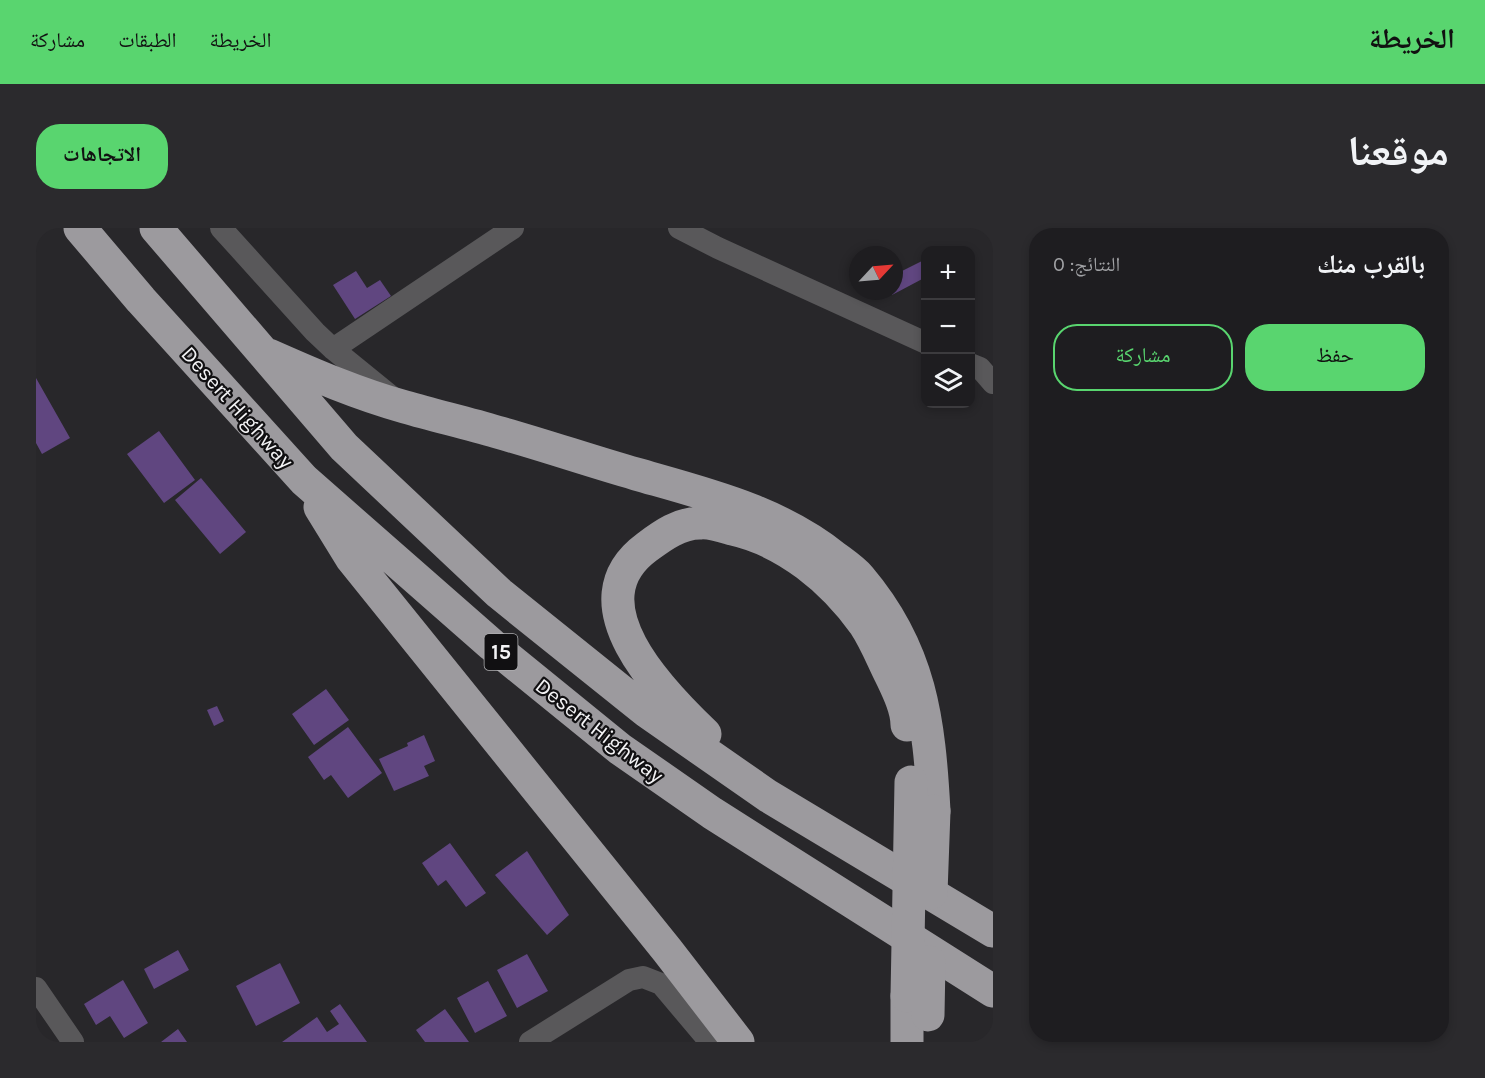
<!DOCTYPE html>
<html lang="ar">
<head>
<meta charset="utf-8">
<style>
  body { margin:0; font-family:Karla,"Noto Naskh Arabic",sans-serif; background:#2b2a2d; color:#f1f3f6; direction:rtl }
  .controls { position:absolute; right:18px; top:18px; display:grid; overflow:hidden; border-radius:12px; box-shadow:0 3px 9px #0003 }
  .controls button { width:54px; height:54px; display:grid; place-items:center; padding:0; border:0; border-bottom:2px solid #3c3b3e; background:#1e1d20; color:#f1f3f6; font:30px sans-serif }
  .compass { position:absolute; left:813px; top:18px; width:54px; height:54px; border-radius:50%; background:#1e1d20; box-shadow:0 3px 9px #0003; rotate:64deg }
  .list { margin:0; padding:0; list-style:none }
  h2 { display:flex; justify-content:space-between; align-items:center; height:78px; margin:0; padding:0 24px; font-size:26px }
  h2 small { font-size:20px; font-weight:400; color:#a1a2a5 }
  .actions { display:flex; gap:12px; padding:18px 24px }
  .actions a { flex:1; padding:14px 0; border:2px solid #59d56f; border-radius:24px; text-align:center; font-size:21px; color:#59d56f }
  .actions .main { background:#59d56f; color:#111 }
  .icon { flex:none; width:33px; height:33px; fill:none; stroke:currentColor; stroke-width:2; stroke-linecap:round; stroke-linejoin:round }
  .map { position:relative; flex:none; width:957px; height:814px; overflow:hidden; direction:ltr; border-radius:24px }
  header { display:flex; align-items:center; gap:36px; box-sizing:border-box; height:84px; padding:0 30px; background:#59d56f; color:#111 }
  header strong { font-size:28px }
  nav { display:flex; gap:33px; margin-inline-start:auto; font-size:21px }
  .intro { display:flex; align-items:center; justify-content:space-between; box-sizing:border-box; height:144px; padding:0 36px }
  h1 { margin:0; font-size:42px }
  .button { padding:15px 27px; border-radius:24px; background:#59d56f; color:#111; font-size:21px; font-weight:700 }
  main { display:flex; gap:36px; padding:0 36px }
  aside { flex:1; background:#1e1d20; border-radius:24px; box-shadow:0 3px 9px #0003 }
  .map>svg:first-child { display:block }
  .building { fill:#604680 }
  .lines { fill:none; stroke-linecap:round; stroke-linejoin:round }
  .minor { stroke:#59585a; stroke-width:22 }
  .highway { stroke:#9c9a9e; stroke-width:33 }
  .highway-bridge { stroke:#9c9a9e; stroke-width:33 }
  .labels { text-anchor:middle; stroke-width:4.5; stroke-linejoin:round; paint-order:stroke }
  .shield { fill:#111012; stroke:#afafb1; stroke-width:1.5 }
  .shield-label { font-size:21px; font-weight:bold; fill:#f3f3f5 }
  .street-label { font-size:22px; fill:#f3f3f5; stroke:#111012 }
</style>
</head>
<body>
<header>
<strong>الخريطة</strong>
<nav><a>الخريطة</a><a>الطبقات</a><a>مشاركة</a></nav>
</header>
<div class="intro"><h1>موقعنا</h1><a class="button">الاتجاهات</a></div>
<main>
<aside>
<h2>بالقرب منك<small>النتائج: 0</small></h2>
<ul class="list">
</ul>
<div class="actions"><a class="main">حفظ</a><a>مشاركة</a></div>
</aside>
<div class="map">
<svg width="957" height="814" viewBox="0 0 957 814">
  <rect width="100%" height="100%" fill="#28272a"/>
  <path class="building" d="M890 31V49L856 67 854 63H858V47Z
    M320 43 331 60 344 52 355 68 319 91 297 57Z
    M0 150 34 210 6 226 0 215Z
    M123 203 159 252 128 275 91 226Z
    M165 250 210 304 184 326 139 272Z
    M290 461 313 492 278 517 256 486Z
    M181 478 188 493 178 498 171 482Z
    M312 499 346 545 312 570 295 547 288 552 272 529Z
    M388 507 399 533 388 538 393 548 358 563 343 531 372 518 371 515Z
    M414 615 450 665 430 679 410 652 402 658 386 635Z
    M491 623 533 687 511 707 459 647Z
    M142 722 153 742 118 761 108 741Z
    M491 726 512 763 481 780 461 742Z
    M244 735 264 775 220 798 200 758Z
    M87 752 112 795 88 810 74 788 60 797 48 776Z
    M452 753 471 788 439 805 421 770Z
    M304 776 331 814H246L281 789 291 804 303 796 294 783Z
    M409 781 433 814H389L380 802Z
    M142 801 151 814H125Z"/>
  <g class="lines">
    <path class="minor" d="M185 0 279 104 297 121 356 169
      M643 0 682 20 890 115
      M297 121 477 0
      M934 136 944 140 957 155
      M0 760 37 814
      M494 814 593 752 607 749 625 756 674 814"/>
    <path class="highway" d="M44 0 105 72 268 252 456 417 584 521 676 585 957 763
      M120 0 308 219 463 365 610 483 732 568 957 703
      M233 127C278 147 322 166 369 179 400 188 431 195 461 204 508 217 554 233 600 246 670 266 742 283 800 330 808 336 817 342 824 350 885 422 893 492 898 583
      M284 279 316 331 631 722 702 814
      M669 506C624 463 536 374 611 319 627 307 644 295 664 295 674 294 686 298 696 301 750 313 797 352 829 397 839 412 846 430 854 446 861 461 871 480 871 497
      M871 814V768"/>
    <path class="highway-bridge" d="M895 665 898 583
      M871 768 875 554
      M892 787 893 734"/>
  </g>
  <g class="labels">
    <rect class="shield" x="448.5" y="406" width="33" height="36" rx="4.5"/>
    <g class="shield-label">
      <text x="465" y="431">15</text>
    </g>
    <g class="street-label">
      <text transform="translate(202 179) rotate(48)" y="8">Desert Highway</text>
      <text transform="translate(564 502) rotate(38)" y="8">Desert Highway</text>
    </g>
  </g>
</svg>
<div class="controls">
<button>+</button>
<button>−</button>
<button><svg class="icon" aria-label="layers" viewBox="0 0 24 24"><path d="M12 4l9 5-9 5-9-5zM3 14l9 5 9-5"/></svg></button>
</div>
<svg class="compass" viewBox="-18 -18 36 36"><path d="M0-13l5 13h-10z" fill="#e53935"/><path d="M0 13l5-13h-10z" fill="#a1a2a5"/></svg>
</div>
</main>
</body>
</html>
